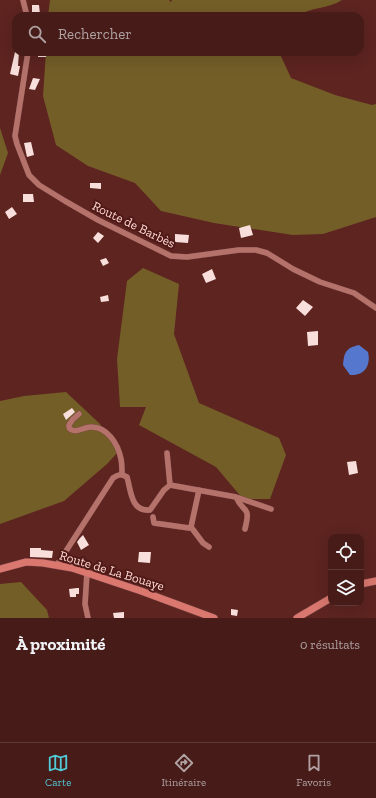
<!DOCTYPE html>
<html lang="fr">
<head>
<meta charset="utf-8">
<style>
  body { margin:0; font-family:"Zilla Slab",serif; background:#4d2421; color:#f1f3f6 }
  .controls { position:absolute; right:12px; bottom:12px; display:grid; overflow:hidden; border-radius:8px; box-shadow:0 4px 16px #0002 }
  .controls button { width:36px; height:36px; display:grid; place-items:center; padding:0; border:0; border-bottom:1px solid #5e3937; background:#461b18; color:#f1f3f6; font:20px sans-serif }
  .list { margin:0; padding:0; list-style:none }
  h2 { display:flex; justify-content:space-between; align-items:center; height:52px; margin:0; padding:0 16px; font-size:17px }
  h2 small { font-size:13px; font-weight:400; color:#b0a1a2 }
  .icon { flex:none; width:22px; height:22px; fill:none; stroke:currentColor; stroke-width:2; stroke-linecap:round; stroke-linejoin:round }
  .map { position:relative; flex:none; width:376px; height:618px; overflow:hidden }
  .search { position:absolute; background:#461b18; box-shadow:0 4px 16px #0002; left:12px; right:12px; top:12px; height:44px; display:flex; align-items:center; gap:10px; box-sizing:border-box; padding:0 14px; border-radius:12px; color:#b0a1a2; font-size:15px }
  .sheet { height:124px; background:#461b18 }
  nav { display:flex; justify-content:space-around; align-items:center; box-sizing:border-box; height:56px; border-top:1px solid #5e3937; background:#461b18; font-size:11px; color:#b0a1a2 }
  nav a { display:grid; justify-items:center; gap:2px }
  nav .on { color:#52cbd9 }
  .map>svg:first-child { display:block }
  .green { fill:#745e28 }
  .water { fill:#5677ce }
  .building { fill:#f8dfdc }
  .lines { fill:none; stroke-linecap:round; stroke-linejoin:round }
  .minor-casing { stroke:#754141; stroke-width:6 }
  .major-casing { stroke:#754141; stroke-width:8 }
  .minor { stroke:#b4726b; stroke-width:5.5 }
  .major { stroke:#da776f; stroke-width:7 }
  .labels { text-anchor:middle; stroke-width:4; stroke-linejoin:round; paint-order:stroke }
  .street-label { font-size:13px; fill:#fcd7d2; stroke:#511916 }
</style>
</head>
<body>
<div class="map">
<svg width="376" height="618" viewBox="0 0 376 618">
  <rect width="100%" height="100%" fill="#5d2420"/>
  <path class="green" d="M50 0H169L171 2 172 0H342C328 9 311 7 297 16H48Z
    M46 52H279L291 78 335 95 372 105 376 104V217L323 234 293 235 214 223 161 211 135 183 88 166 56 145 43 96Z
    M0 128 8 153 0 175Z
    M143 268 179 284 174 334 199 403 279 438 286 455 270 499H243L216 467 139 425 146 407H120L117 359 127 281Z
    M66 392 100 424 118 452 107 464 64 501 0 524V401L24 396Z
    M21 582 47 610 49 618H0V584Z"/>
  <path class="water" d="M359 345 368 352C371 365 365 376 350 375L343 365C344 352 346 348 359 345Z"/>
  <path class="building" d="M32 5H39L40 14 32 15Z
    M15 52H19L18 66H20L18 76 10 74Z
    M38 52H47L46 57H38Z
    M33 78 40 79 35 90 29 89Z
    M31 142 34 155 27 157 24 143Z
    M90 183H101V189L90 188Z
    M23 194H33L34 202H23Z
    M12 207 17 214 9 219 5 212Z
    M250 225 253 235 241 238 239 228Z
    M98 232 104 236 98 243 93 238Z
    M175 234 189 235 188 243 175 242Z
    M106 258 109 263 103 266 100 260Z
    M212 269 216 279 206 283 202 274Z
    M108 295 109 301 101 302 100 297Z
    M303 300 313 307 305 316 296 308Z
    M318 331V345L308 346 307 332Z
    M72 408 75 412 66 420 63 414Z
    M356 461 358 473 349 475 347 462Z
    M83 535 89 545 81 550 77 542 80 538Z
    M30 548H41V550L53 551 52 558 30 557Z
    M139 552H151L150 563 138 562Z
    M77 588H79V594H76V597H70L69 589Z
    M231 609 238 610 237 616 231 615Z
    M124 612V618H114L113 613Z"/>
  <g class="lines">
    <defs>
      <path id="minor" d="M23 0 27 16
        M28 52 15 136 17 144 29 175 39 185 65 201 98 220 171 256 187 257 239 250H256L267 253 293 269 320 282 354 293 376 308
        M79 414 73 419 69 425C69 428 69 429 72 430 77 433 85 427 90 427 107 426 118 444 121 459 122 464 122 469 122 474
        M167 453 170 485
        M236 497C244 515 251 504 245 529
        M153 517 154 523 189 528 191 527 199 490
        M191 527 203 543 209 547
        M57 565 113 478C119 474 121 474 127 477 131 491 131 512 150 510L164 490 170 485 236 497 271 509
        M87 573 85 604 88 618"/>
      <path id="major" d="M0 569 26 562 43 563 72 568 141 591 214 618
        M361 584 376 581
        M297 618 331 598"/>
    </defs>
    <use href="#minor" class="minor-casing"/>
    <use href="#major" class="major-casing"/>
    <use href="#minor" class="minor"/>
    <use href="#major" class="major"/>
  </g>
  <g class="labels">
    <g class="street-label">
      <text transform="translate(134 224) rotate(26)" y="5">Route de Barbès</text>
      <text transform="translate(112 570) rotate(17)" y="5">Route de La Bouaye</text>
    </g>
  </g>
</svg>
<div class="controls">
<button><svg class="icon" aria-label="locate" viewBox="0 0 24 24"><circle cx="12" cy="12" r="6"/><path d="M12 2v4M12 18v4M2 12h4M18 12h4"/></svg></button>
<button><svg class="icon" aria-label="layers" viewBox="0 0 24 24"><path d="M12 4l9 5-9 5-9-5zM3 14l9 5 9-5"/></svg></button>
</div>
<div class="search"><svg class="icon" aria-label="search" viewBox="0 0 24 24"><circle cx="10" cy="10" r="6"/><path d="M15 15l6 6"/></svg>Rechercher</div>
</div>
<section class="sheet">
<h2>À proximité<small>0 résultats</small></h2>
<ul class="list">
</ul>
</section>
<nav>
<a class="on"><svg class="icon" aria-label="map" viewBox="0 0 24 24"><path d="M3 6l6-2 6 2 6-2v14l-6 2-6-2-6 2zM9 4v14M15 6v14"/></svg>Carte</a>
<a><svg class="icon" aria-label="directions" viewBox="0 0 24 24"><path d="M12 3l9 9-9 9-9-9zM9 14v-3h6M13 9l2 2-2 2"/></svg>Itinéraire</a>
<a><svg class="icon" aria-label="saved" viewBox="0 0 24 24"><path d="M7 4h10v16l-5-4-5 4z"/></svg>Favoris</a>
</nav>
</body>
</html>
